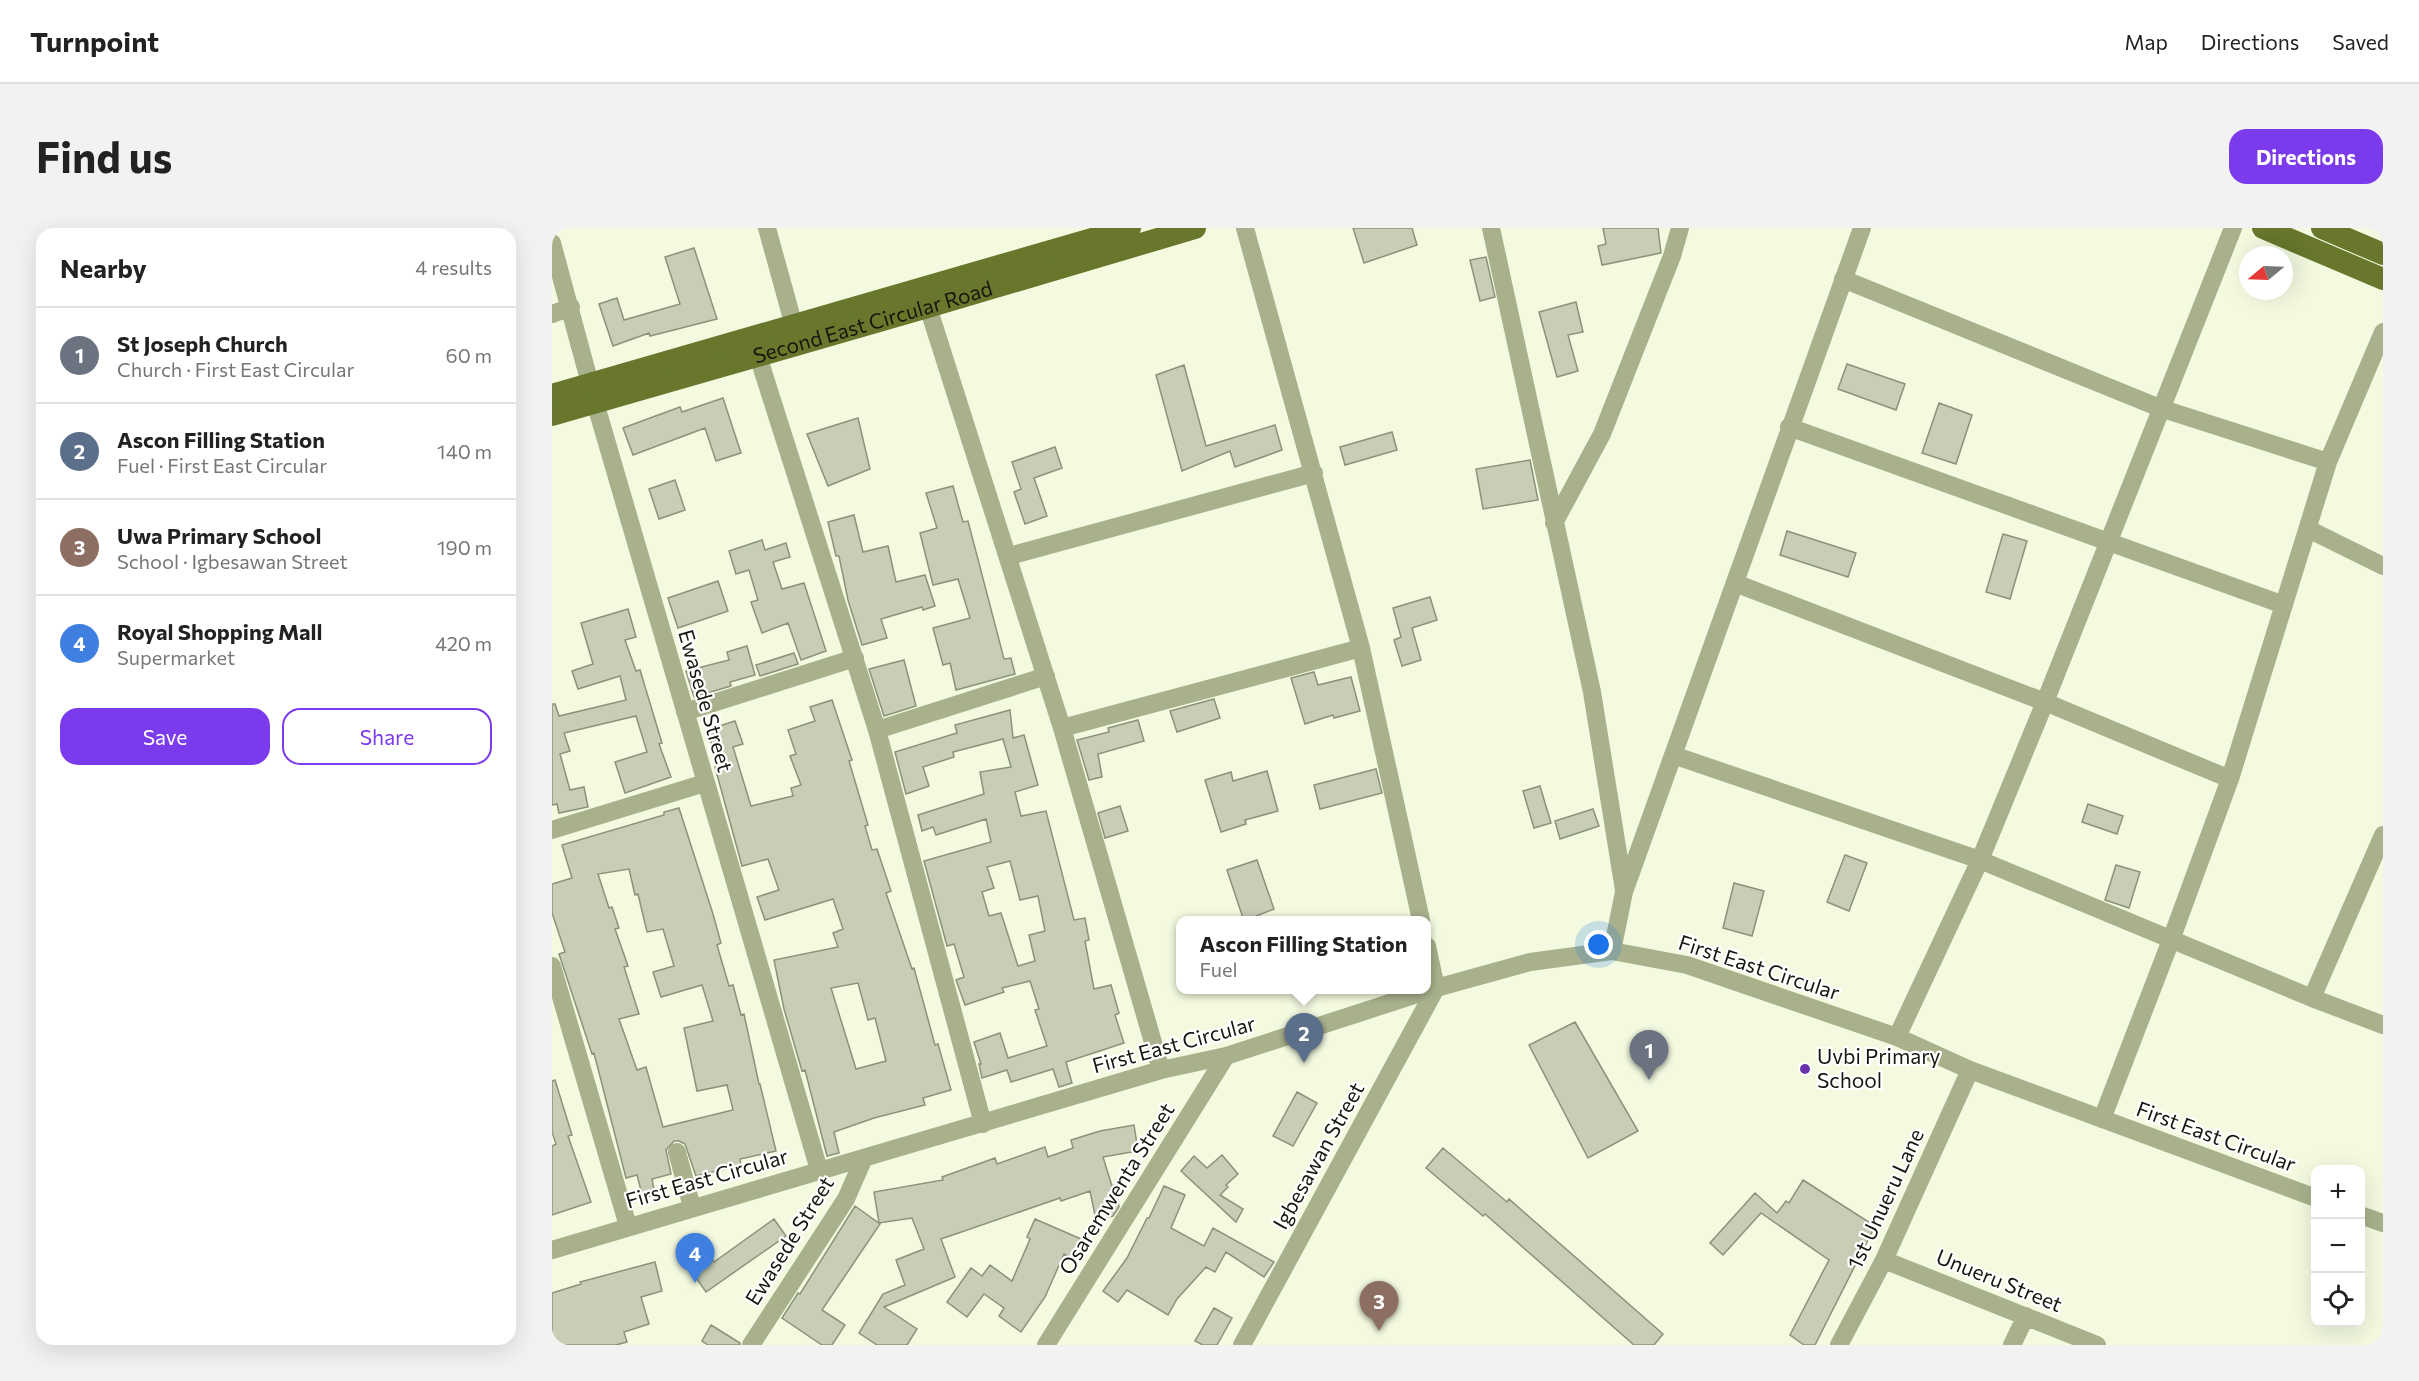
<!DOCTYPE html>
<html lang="en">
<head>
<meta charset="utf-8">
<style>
  body { margin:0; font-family:Commissioner,sans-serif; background:#f2f2f2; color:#222 }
  .controls { position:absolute; right:18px; bottom:18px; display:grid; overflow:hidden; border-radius:12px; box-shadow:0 6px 24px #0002 }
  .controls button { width:54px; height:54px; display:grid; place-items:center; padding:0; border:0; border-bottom:2px solid #e0e0e0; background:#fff; color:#222; font:30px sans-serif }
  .compass { position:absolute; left:1687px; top:18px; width:54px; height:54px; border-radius:50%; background:#fff; box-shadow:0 6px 24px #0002; rotate:251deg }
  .you { position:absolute; left:1047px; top:717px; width:21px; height:21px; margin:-15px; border:4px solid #fff; border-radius:50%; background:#1a73e8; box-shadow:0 0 0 9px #1a73e833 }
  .badge { display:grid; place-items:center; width:39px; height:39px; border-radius:50%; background:#7c3aed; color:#fff; font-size:20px; font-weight:700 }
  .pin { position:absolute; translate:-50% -50px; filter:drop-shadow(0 2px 3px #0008) }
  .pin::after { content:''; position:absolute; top:32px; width:21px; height:18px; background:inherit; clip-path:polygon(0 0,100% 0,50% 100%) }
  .popup { position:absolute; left:624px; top:688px; width:255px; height:78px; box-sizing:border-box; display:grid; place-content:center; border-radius:12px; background:#fff; filter:drop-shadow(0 2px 4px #0005); font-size:20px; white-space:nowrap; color:#767676 }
  .popup b { font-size:22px; color:#222 }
  .popup::after { content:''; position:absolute; left:50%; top:100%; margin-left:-12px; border:12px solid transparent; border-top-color:#fff }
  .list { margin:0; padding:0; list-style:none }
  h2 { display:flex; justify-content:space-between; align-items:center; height:78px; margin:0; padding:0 24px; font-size:26px }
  h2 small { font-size:20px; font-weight:400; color:#767676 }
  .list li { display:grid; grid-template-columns:39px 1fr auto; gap:18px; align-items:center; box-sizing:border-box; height:96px; padding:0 24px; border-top:2px solid #e0e0e0 }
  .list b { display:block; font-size:22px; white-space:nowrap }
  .list p { margin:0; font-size:20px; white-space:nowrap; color:#767676 }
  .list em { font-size:20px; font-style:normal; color:#767676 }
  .actions { display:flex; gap:12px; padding:18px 24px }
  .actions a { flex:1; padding:14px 0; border:2px solid #7c3aed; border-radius:18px; text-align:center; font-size:21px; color:#7c3aed }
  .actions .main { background:#7c3aed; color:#fff }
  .icon { flex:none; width:33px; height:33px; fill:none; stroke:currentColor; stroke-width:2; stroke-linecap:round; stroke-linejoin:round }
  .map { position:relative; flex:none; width:1831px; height:1117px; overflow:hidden; border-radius:18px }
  header { display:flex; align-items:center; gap:36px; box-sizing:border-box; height:84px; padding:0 30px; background:#fff; border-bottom:2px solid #e0e0e0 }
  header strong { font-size:28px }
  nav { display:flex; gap:33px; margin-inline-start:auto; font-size:21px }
  .intro { display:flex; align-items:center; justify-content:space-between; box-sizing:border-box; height:144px; padding:0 36px }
  h1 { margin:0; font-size:42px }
  .button { padding:15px 27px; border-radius:18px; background:#7c3aed; color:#fff; font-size:21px; font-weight:700 }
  main { display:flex; gap:36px; padding:0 36px }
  aside { flex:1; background:#fff; border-radius:18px; box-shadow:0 6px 24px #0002 }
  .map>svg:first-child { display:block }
  .building { fill:#c8ceb5; stroke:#8c927a; stroke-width:1.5; fill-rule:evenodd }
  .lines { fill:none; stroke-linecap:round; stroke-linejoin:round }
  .minor { stroke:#a8b18c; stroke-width:18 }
  .major { stroke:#68772c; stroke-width:22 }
  .poi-dot { fill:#6935ac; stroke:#fff; stroke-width:2 }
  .labels { text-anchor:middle; stroke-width:4.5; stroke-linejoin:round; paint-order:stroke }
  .street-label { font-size:21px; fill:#16180f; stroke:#fff }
  .poi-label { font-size:21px; fill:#16180f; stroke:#fff; text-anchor:start }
</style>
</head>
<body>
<header>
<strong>Turnpoint</strong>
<nav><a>Map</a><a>Directions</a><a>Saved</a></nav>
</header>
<div class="intro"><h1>Find us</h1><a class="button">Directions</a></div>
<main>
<aside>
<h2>Nearby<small>4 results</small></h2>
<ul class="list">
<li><span class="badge" style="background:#6b7280">1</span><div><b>St Joseph Church</b><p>Church · First East Circular</p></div><em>60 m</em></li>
<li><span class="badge" style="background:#5c6f8a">2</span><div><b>Ascon Filling Station</b><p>Fuel · First East Circular</p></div><em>140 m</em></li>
<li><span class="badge" style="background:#8d6e63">3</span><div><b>Uwa Primary School</b><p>School · Igbesawan Street</p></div><em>190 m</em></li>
<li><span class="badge" style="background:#3f7fe0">4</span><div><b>Royal Shopping Mall</b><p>Supermarket</p></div><em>420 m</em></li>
</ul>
<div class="actions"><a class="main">Save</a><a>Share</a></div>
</aside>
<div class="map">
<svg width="1831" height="1117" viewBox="0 0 1831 1117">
  <rect width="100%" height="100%" fill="#f3fae0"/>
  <path class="building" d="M801 0H860L865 17 812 35Z
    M1051 0H1106L1109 25 1050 37 1046 18 1054 16Z
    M142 20 165 91 98 108 97 105 61 118 47 76 65 70 72 92 128 76 113 29Z
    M934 29 943 69 928 73 918 32Z
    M1024 74 1031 104 1016 107 1026 143 1005 149 987 84Z
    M1295 136 1353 156 1344 182 1286 161Z
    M632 137 654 218 723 197 730 222 683 239 678 223 630 243 604 147Z
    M171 170 189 225 164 233 153 200 81 227 71 200 128 179 130 184Z
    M1387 175 1420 187 1404 236 1370 225Z
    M306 190 318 241 276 258 255 206Z
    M840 204 845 222 793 237 788 219Z
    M503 219 510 240 482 250 495 288 473 296 462 264 469 261 460 234Z
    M978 232 986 272 931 281 924 241Z
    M123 252 133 282 107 291 97 261Z
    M401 258 411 294 416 293 452 431 459 430 463 446 404 462 398 435 391 437 381 400 418 390 406 351 381 357 368 305 385 300 374 265Z
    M302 287 311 324 336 318 344 354 373 347 383 378 371 382 370 379 329 391 335 410 310 417 296 372 287 328H284L276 294Z
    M1235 303 1304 325 1296 349 1228 327Z
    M1451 306 1475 313 1458 371 1434 364Z
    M210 312 213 322 234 315 238 329 221 334 230 361 252 355 274 423 249 432 236 395 210 405 199 374 206 372 197 342 184 346 177 323Z
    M166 353 176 383 126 400 116 370Z
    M878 369 885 392 860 400 869 432 850 438 842 412 849 409 841 380Z
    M76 381 84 409 73 412 84 443 88 442 110 515 107 516 119 549 73 565 63 534 95 524 84 488 12 505 18 523 8 526 18 562 32 559 36 579 7 585 5 576 0 577V476H3L7 488 74 472 68 448 26 461 20 443 41 436 29 395Z
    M195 418 203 447 178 454 179 458 142 469 134 443 177 432 175 424Z
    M242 425 246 436 208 448 204 437Z
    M352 432 364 478 332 488 317 441Z
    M762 444 766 457 799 449 808 483 782 490 781 487 753 496 739 450Z
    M662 471 668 490 625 504 618 483Z
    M280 472 300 532 297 533 316 597 313 598 320 622 325 621 339 663 334 665 360 741 362 740 383 817 386 816 399 862 371 870 373 877 322 890 282 904 287 925 275 928 253 842 250 843 232 781 222 732 286 719 281 705 291 701 281 671 213 692 205 669 227 662 216 631 190 638 163 539 167 538 155 502 183 493 191 516 181 519 199 578 241 568 239 560 249 557 238 528 244 526 236 502 263 493 258 479ZM306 755 316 792 323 790 334 833 304 841 279 760Z
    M458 482 461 510 472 507 486 557 463 564 469 588 494 583 522 692 533 690 537 712 533 713 542 761 559 757 567 785 563 787 572 815 514 834 520 855 507 859 501 841 459 854 455 842 430 850 427 836H429L422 814 448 805 456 830 495 818 483 782 487 781 478 753 450 760 452 764 413 777 404 752 412 749 402 716 395 718 372 633 439 614 434 591 384 607 381 599 370 603 366 587 432 566 428 544 459 539 451 511 401 524 402 529 371 539 377 558 354 566 343 524 405 505 403 497ZM458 633 468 672 486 668 493 703 477 707 483 733 466 738 449 685 437 688 430 664 442 660 435 639Z
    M586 492 592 513 546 526 550 549 537 552 525 512 557 504 556 500Z
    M824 541 830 565 768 581 762 557Z
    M715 543 726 583 693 592 694 596 669 604 653 552 679 544 681 553Z
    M988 558 999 595 982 600 971 563Z
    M1536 576 1571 588 1565 606 1530 594Z
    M568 578 576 603 553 610 546 585Z
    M127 580 161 686 169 715 165 717 177 758 181 757 189 787 192 786 207 856H208L224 923 188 931 189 937 144 948 133 916 127 913H122L114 922 119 946 100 951 103 967 91 970 85 947 74 950 42 825 40 826 7 726 13 724 0 685V656L20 650 10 617 112 587V584ZM77 641 83 667 86 666 95 704 111 701 122 738 101 744 109 769 150 757 161 793 132 800 145 863 175 857 181 882 111 899 94 839 85 842 67 791 87 786 72 739 76 738 63 701 67 700 60 679 57 680 46 646Z
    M1041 581 1047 598 1008 611 1003 593Z
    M1293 627 1315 635 1297 683 1275 674Z
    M705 632 722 681 692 693 675 642Z
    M1564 637 1588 644 1577 680 1553 672Z
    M1182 655 1212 663 1200 708 1171 700Z
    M1023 794 1086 903 1036 930 977 817Z
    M3 852 20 907 16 908 39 974 0 987V918L4 916 0 904V853Z
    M745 864 765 875 741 918 721 908Z
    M582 897 586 923 551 929 560 958 563 957 567 979 561 988 544 992 538 963 509 973 508 970 389 1011 403 1049 332 1079 365 1101 355 1117H325L307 1105 331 1066 353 1057 344 1032 372 1021 360 990 327 995 322 964 391 952 390 949 443 930 445 936 493 919 496 929 521 920 519 912 548 903Z
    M891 920 955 974 957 971 1111 1106 1102 1117H1082L933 986 931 988 874 940Z
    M670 927 686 946 674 957 676 959 668 967 691 981 684 994 629 943 642 928 655 940Z
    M1251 952 1323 998 1263 1117H1252L1238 1107 1277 1032 1209 985 1171 1027 1158 1015 1203 965 1225 985 1234 973 1237 975Z
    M612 958 633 967 619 1000 652 1018 661 1000 722 1034 712 1049 674 1024 663 1044 654 1039 625 1071 616 1087 575 1062 566 1074 551 1063 575 1030 595 990H597Z
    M303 978 328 996 270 1082 293 1097 280 1117H270L230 1090 246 1065 248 1066Z
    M222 991 234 1008 154 1064 126 1024 146 1011 162 1034Z
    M483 991 529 1011 521 1030 512 1026 493 1069 469 1104 447 1088 452 1080 432 1066 415 1089 395 1074 419 1040 430 1048 438 1037 460 1053 478 1011 475 1009Z
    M103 1034 110 1063 89 1069 97 1096 72 1104 75 1114 64 1117H0V1065L29 1056 28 1054Z
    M662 1080 680 1090 665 1117H651L643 1113Z
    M159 1097 188 1115V1117H156L150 1113Z"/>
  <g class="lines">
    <path class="minor" d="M215 0 242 98
      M693 0 809 420 869 692
      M939 0 1040 464 1072 662
      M0 15 43 174 267 942
      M1291 51 1608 180 1776 234
      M376 79 510 500 609 842
      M0 86 19 79
      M206 128 325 502 431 896
      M1237 199 1732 377
      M1002 295 1050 206 1120 28 1128 0
      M1756 301 1831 338
      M457 328 762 245
      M1183 355 1493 474 1678 551
      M133 484 303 430
      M510 500 809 420
      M325 502 494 448
      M1121 527 1428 632 1760 770 1831 797
      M0 602 153 555
      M1060 723 1072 664 1310 0
      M0 738 76 998
      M1760 770 1831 607
      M1345 809 1428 632 1493 474 1681 0
      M1550 891 1619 712 1678 551 1776 234 1831 104
      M125 924 140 979
      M1808 987 1831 995
      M0 1022 609 842 674 828 884 760 978 734 1060 723 1135 737 1345 809 1418 842 1764 970
      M1332 1032 1545 1117
      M199 1117 294 971 312 930
      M494 1117 674 828
      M690 1117 884 760 875 718
      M1287 1117 1332 1032 1418 842
      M1460 1117 1474 1088"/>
    <g class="major">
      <path d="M1711 0 1831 51"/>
      <path d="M1770 0 1831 26"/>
      <path d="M0 167 578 0"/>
      <path id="s1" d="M0 187 376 79 643 0"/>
    </g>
  </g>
  <circle class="poi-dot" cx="1253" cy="841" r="6"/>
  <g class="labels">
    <g class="street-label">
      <text dy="7" stroke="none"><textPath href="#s1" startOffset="334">Second East Circular Road</textPath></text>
      <text transform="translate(153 473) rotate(74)" y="7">Ewasede Street</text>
      <text transform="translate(1207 740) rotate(18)" y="7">First East Circular</text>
      <text transform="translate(622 817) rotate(-15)" y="7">First East Circular</text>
      <text transform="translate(1664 909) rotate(20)" y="7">First East Circular</text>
      <text transform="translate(767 928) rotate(-61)" y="7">Igbesawan Street</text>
      <text transform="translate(155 951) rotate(-16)" y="7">First East Circular</text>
      <text transform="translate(565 961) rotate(-58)" y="7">Osaremwenta Street</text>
      <text transform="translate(1334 971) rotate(-65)" y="7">1st Unueru Lane</text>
      <text transform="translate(238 1013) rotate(-58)" y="7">Ewasede Street</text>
      <text transform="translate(1447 1053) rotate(22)" y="7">Unueru Street</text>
    </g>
    <g class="poi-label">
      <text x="1265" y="836">Uvbi Primary<tspan x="1265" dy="24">School</tspan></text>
    </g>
  </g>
</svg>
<div class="controls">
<button>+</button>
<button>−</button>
<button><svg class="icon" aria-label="locate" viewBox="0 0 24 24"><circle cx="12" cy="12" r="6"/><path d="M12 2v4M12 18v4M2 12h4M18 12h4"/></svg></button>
</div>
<svg class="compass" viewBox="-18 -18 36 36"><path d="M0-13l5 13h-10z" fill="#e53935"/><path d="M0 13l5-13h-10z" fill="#767676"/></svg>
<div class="you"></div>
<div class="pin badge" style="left:1097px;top:852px;background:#6b7280">1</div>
<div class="pin badge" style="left:752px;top:835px;background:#5c6f8a">2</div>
<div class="popup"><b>Ascon Filling Station</b>Fuel</div>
<div class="pin badge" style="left:827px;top:1103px;background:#8d6e63">3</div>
<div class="pin badge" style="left:143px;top:1055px;background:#3f7fe0">4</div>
</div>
</main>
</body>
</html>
